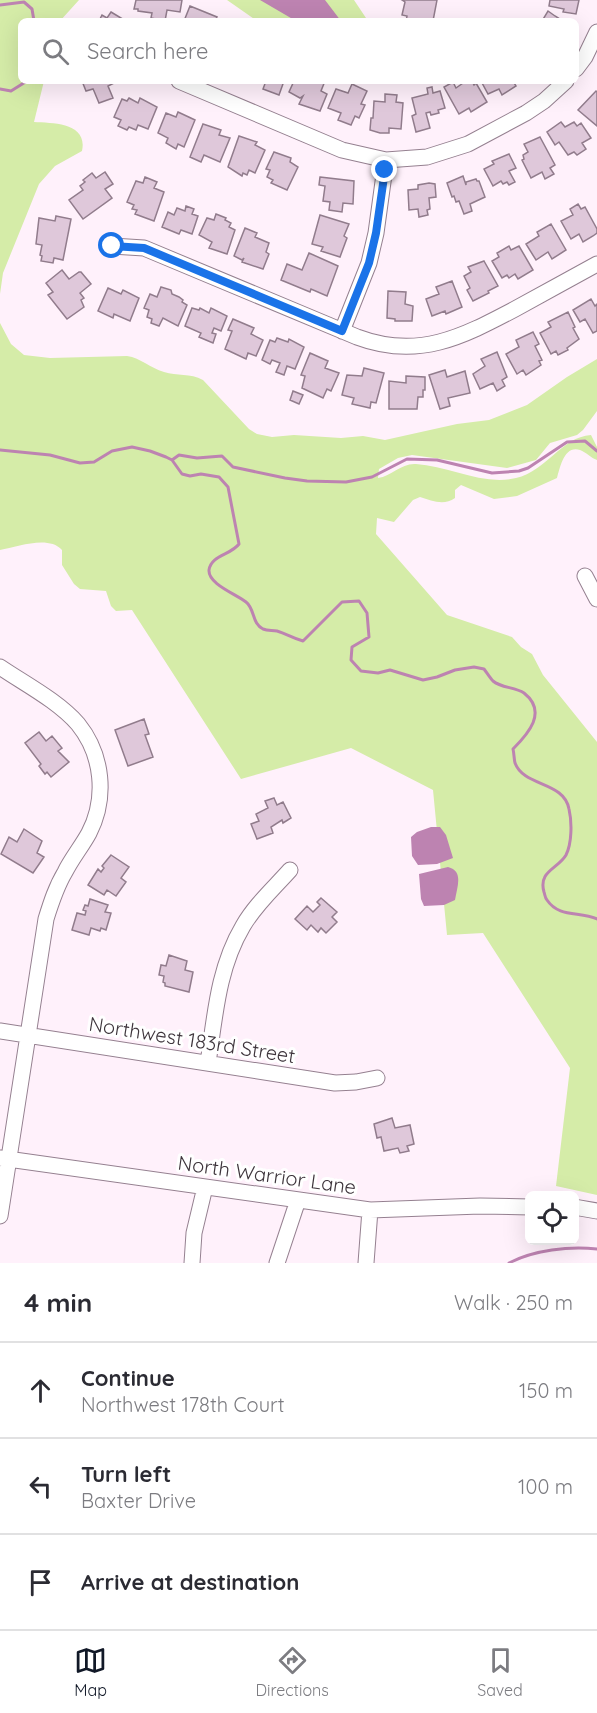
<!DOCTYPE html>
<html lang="en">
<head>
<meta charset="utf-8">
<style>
  body { margin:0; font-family:Quicksand,sans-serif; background:#f7f7f7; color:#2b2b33 }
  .controls { position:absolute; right:18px; bottom:18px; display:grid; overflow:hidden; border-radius:9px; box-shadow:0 6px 24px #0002 }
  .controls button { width:54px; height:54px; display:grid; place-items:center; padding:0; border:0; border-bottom:2px solid #e1e1e2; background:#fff; color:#2b2b33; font:30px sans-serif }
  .stop { position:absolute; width:18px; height:18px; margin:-14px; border:4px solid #1a73e8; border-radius:50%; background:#fff }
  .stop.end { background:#1a73e8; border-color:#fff; box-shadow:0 2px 6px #0008 }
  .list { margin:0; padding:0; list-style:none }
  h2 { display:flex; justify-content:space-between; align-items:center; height:78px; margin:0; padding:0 24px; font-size:26px }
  h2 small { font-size:20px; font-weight:400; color:#7c7c81 }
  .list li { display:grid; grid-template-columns:39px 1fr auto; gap:18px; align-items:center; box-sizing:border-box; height:96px; padding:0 24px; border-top:2px solid #e1e1e2 }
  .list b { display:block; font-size:22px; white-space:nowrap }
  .list p { margin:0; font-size:20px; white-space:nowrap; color:#7c7c81 }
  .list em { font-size:20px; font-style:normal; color:#7c7c81 }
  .icon { flex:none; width:33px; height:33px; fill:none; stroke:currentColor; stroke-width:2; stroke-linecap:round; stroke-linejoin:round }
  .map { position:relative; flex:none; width:597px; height:1263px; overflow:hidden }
  .search { position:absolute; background:#fff; box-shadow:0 6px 24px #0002; left:18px; right:18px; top:18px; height:66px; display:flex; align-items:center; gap:15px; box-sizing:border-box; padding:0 21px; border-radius:9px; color:#7c7c81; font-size:22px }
  .sheet { height:366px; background:#fff }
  nav { display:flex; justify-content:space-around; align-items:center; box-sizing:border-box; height:84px; border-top:2px solid #e1e1e2; background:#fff; font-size:16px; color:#7c7c81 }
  nav a { display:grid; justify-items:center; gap:3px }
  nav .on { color:#111827 }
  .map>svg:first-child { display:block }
  .green { fill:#d5eca8 }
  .water { fill:#bd83b1 }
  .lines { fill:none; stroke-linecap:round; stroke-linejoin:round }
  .stream { stroke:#bd83b1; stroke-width:3 }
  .building { fill:#dfc8da; stroke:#917c8c; stroke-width:1.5 }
  .minor-casing { stroke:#958090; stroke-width:17 }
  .minor { stroke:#fff; stroke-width:15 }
  .route { stroke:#1a73e8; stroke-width:8 }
  .labels { text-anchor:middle; stroke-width:6; stroke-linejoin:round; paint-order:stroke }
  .street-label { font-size:20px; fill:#3e353c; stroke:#fff }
</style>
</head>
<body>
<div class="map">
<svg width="597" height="1263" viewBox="0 0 597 1263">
  <rect width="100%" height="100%" fill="#fff1fb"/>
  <path class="green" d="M0 0H79L60 21H21V81H44L34 122C54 123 88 123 82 151L55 166 39 184 3 273 0 294Z
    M227 0H354L368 21H257Z
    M0 323 11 344 24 355 50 358 127 356C141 358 150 368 164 372 177 376 190 373 203 380L249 429 257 434 272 437 294 435 341 438 363 436 385 440 457 424 489 420 527 405 567 377 597 359V411L583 430 577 435 550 443 536 460 507 468 412 455 398 458 379 469 378 478C392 476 401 463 416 464 449 466 483 486 516 478 547 471 561 437 591 435L597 447V460C591 458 586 452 580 450 564 445 560 468 557 478L517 496 494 499 461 485 455 490V498C444 506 432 501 420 497L413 500 394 522 377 518 376 534 447 615 512 637 521 647 532 654 543 675 597 742V1195L556 1186 570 1068 483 933 447 935 433 790 351 748 241 779 132 610 116 611 111 606 106 591 80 589 74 584 62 565V550C48 535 18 547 0 550Z"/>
  <path class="water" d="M260 0H325L341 21H296Z
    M431 827H440L446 835 453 858 437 864 418 865 412 856 411 837 417 832Z
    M448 867C464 871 457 887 455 900L444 905 424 906 421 899 419 874Z"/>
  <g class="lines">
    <path class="stream" d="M0 5 24 2 32 9 34 21
      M0 89 11 91 27 81
      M0 450 50 455 80 463 94 462 112 451 132 447 150 451 166 457 172 460 182 474 190 476 201 474 219 477 228 487 239 544C231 555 211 555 209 570 208 584 236 594 246 602 255 609 252 624 263 629 268 631 272 630 277 631 287 634 292 638 303 641L342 602 359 601 367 613 369 637 352 647 351 660 361 671 378 673 390 670 423 680 437 677 455 670 474 667 484 669C487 673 490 678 493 681 501 688 515 687 524 693 548 712 528 734 513 749 514 753 514 759 515 763 524 787 564 781 569 809 572 822 572 843 566 855 558 869 538 871 544 892 545 895 545 898 547 900 559 918 580 911 597 919
      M172 460 179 455 197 458 222 456 233 467 285 478 307 481 346 482 372 477 407 459 437 460 492 473 519 471 528 468 567 442 585 441 597 451
      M509 1263C534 1250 569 1246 597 1249"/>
  </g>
  <path class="building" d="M136 0H182L180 12 167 10 165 21 151 18 152 13 138 11V9H134Z
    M402 0H437L433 21 422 19V21H406L407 16 402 15 405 2Z
    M550 0H579L576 14 563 12 564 9 549 6Z
    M190 6 217 17 215 21H184Z
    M548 11 555 16 563 21H542Z
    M111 12 126 21H99L102 15 107 18Z
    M82 81H118L108 86 113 98 99 103 94 91 93 89 86 91Z
    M266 81H284L279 95 263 89Z
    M294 81H325L321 91 327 94 320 111 299 104 303 96 300 98 289 92Z
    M466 81H472L474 85 476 83 487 102 471 112 469 108 459 114 444 87 453 82 456 88Z
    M481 81H513L516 86 502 95 499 89 488 94Z
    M352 84 367 91 361 104 365 105 359 118 355 116 351 125 338 120 341 113 328 108 336 89 348 93Z
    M432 87 433 93 440 91 445 108 438 110 439 113 431 115 430 112 426 113 430 128 416 132 412 116 416 114 412 98 428 94 427 88Z
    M596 91 597 92V126L578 110Z
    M385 94 397 95 396 102 403 103 401 129 389 128V133H380L370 130 371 118H373L374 101 385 102Z
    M129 98 138 103 140 98 157 107 148 129 138 125 136 130 129 127 127 130 118 126 121 120 114 117 122 99 127 101Z
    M178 112 195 120 184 147 178 144 176 149 166 143 168 138 158 133 166 113 176 117Z
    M561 122 565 127 574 122 577 126 581 123 591 138 582 143 586 149 577 155 574 152 568 155 559 142 555 145 547 132Z
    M203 124 221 130 219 135 230 138 220 162 204 155 201 162 190 157Z
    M239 136 257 142 255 145 265 150 255 173 249 170 247 175 243 173 242 176 228 167Z
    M540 137 555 165 550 168 554 174 545 179 542 172 531 178 522 160 524 159 523 155 528 152 524 144Z
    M274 152 291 158 290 162 298 167 287 190 271 183 273 180 267 177 270 170 266 169Z
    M509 154 516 168 509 171 515 182 509 185 507 182 503 184 501 181 493 186 484 169 494 164 492 161Z
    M105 172 113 184 105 189 112 198 83 219 69 200 83 190 80 186 85 182 83 180 92 173 96 178Z
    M463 176 466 185V182L476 179 477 181H479L485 197 470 204 472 211 464 214 459 201 456 202 454 196 452 197 447 183Z
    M145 177 157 182 154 188 164 192 154 221 135 214 137 210 132 209 134 205 127 202 136 181 143 183Z
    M320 177 354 181 353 204 343 203 342 212 329 210 330 202 323 201 325 186 319 185Z
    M429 183 435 184 436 197 429 198 430 209 427 210 428 215 419 217 418 209 409 210 408 190 418 189V185Z
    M578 204 581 209 585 207 597 229V233L593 236 583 242 579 234 571 239 561 221 573 215 570 209Z
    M186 206 194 209 192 214 198 216 192 234 181 230 179 234 162 227 168 212 174 215 177 208 185 211Z
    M216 214 226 218 225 220 231 223 229 227 235 230 227 254 209 248 212 242 199 235 207 218 214 220Z
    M320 215 349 224 344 236 347 238 340 257 321 251 323 247 312 244Z
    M56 216 71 219 63 260 54 258 53 263 41 261 42 256 40 255 42 245 36 244 39 218 55 221Z
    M551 224 566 250 552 259 548 252 536 260 526 244 539 236 537 232Z
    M245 228 257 233 255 237 269 243 266 252 269 254 263 269 242 262 244 258 242 260 234 256Z
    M509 246 511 250 519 246 533 270 518 279 515 274 509 278 507 275 502 278 492 261 499 257 497 253Z
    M309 253 338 266 327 296 311 289 310 292 281 280 287 264 302 270Z
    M484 261 498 286 488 291 489 293 473 301 467 290 470 288 464 276 471 272 468 267Z
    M62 270 69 279 79 272H81L91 284 80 293 84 298 81 300 84 307 67 319 48 295 53 292 46 283Z
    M452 281 462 307 446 314 445 311 432 316 426 299 439 294 436 287Z
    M161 287 171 290 172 294 179 297 183 300 182 302 187 305 178 326 163 318 159 326 151 323 152 319 147 317 149 310 144 308 150 294 157 297Z
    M108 288 121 294 123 290 139 298 130 321 114 314 113 318 98 311Z
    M388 291 406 292 405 304 413 306 412 321H395V319L387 318Z
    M591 299 595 306 597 304V331L593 333 585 319 580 322 573 310Z
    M192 308 199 310 200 308 209 313 211 308 227 316 221 331 214 328 212 333 216 334 213 343 199 337 201 333 185 326Z
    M568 312 575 327 573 328 579 339 567 348 568 350 558 355 556 351 551 354 540 333 551 327 548 322Z
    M233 319 254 328 251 334 263 340 256 356 248 353 246 359 225 349 232 331 228 330Z
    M533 332 539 344 535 346 542 360 539 361 541 365 526 375 523 370 517 374 506 354 519 347 516 340Z
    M277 338 288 342 289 339 304 347 295 369 287 366 284 375 276 372 280 363 272 360 270 364 262 360 270 340 275 342Z
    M497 352 507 377 502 380 505 386 497 391 493 383 480 389 473 374 485 366 481 359Z
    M310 353 328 361 325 368 339 373 331 391 327 389 323 398 302 388 305 376 301 375Z
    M364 368 384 373 376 403 371 402 370 408 352 404 354 398 342 395 347 375 362 376Z
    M445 370 447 377 465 371 470 393 448 398 450 406 440 409 429 375Z
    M406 376 425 377V390H423V397H418L417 409H389V381L406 383Z
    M293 391 303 395 299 404 290 400Z
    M144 719 149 734 145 735 153 757 128 766 115 730Z
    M39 732 46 741 52 736 62 748 58 751 69 762 51 777 47 772 45 774 39 766 41 764 25 743Z
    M274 798 277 805 283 802 291 818 283 823 282 820 271 827 273 833 257 839 251 824 259 821 256 814 268 808 265 801Z
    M24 829 42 841 37 853 44 857 33 873 1 854 9 837 17 842Z
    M111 855 129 867 121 878 126 882 116 896 107 890 104 895 88 885 98 869 101 872 104 868 102 866Z
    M321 898 337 912 332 917 337 922 326 933 321 928 318 932 311 925 307 930 295 919 307 906 313 912 320 905 317 902Z
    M90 899 108 905 105 912 111 913 106 930 101 928 100 931 91 928 89 935 72 930 77 913 85 915 86 911 83 910 85 905 88 906Z
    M169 955 187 961 185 970 193 972 189 992 165 986V983L163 982 164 976 159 975 161 965 166 966Z
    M392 1118 395 1128 410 1125 414 1144 407 1146 409 1151 400 1153 398 1148 384 1151 381 1137 377 1138 374 1124Z"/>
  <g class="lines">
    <defs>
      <path id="minor" d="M576 69 585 57 597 32
        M179 81 342 150 386 160 427 157 468 144 526 113 544 101 566 81
        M112 246 144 248 357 337C418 360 462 337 515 309 542 294 570 279 597 264
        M342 331 369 263 376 233 386 160
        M585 576 597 599
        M0 667C25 684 58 701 78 724 103 755 107 798 89 833 82 846 72 858 65 872 56 887 51 903 46 919L0 1216
        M0 1031 335 1083 356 1082 377 1078
        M208 1063C215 1016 218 968 243 926 255 905 274 888 290 870
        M0 1158 370 1210 480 1206 530 1207
        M574 1207 597 1211
        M192 1263 194 1233 205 1187
        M277 1263 298 1200
        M366 1263 370 1210"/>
    </defs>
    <use href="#minor" class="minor-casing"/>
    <use href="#minor" class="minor"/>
  </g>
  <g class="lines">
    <path class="route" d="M112 246 144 248 342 331 369 263 376 233 385 170"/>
  </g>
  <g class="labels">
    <g class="street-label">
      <text transform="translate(192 1040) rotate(9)" y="7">Northwest 183rd Street</text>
      <text transform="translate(267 1175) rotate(8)" y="7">North Warrior Lane</text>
    </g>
  </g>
</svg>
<div class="controls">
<button><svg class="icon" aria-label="locate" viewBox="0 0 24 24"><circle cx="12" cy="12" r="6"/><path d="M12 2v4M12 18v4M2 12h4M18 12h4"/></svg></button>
</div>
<div class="stop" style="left:112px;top:246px"></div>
<div class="stop end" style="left:385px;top:170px"></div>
<div class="search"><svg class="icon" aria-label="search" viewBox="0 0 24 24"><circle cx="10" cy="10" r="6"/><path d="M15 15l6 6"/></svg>Search here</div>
</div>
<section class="sheet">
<h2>4 min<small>Walk · 250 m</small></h2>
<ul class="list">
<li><svg class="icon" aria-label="ahead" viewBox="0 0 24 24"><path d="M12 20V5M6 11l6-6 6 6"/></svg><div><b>Continue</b><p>Northwest 178th Court</p></div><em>150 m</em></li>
<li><svg class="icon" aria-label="left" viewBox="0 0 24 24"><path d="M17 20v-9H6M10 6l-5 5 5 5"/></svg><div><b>Turn left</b><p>Baxter Drive</p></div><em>100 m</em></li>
<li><svg class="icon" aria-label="arrive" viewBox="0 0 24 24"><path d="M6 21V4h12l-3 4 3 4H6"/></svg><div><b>Arrive at destination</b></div></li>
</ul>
</section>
<nav>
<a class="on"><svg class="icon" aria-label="map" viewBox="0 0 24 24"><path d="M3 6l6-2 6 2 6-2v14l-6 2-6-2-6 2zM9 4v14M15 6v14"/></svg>Map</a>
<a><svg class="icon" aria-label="directions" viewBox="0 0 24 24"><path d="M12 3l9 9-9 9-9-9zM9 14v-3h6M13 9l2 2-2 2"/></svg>Directions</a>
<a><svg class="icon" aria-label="saved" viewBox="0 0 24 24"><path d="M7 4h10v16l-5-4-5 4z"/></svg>Saved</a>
</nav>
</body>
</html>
